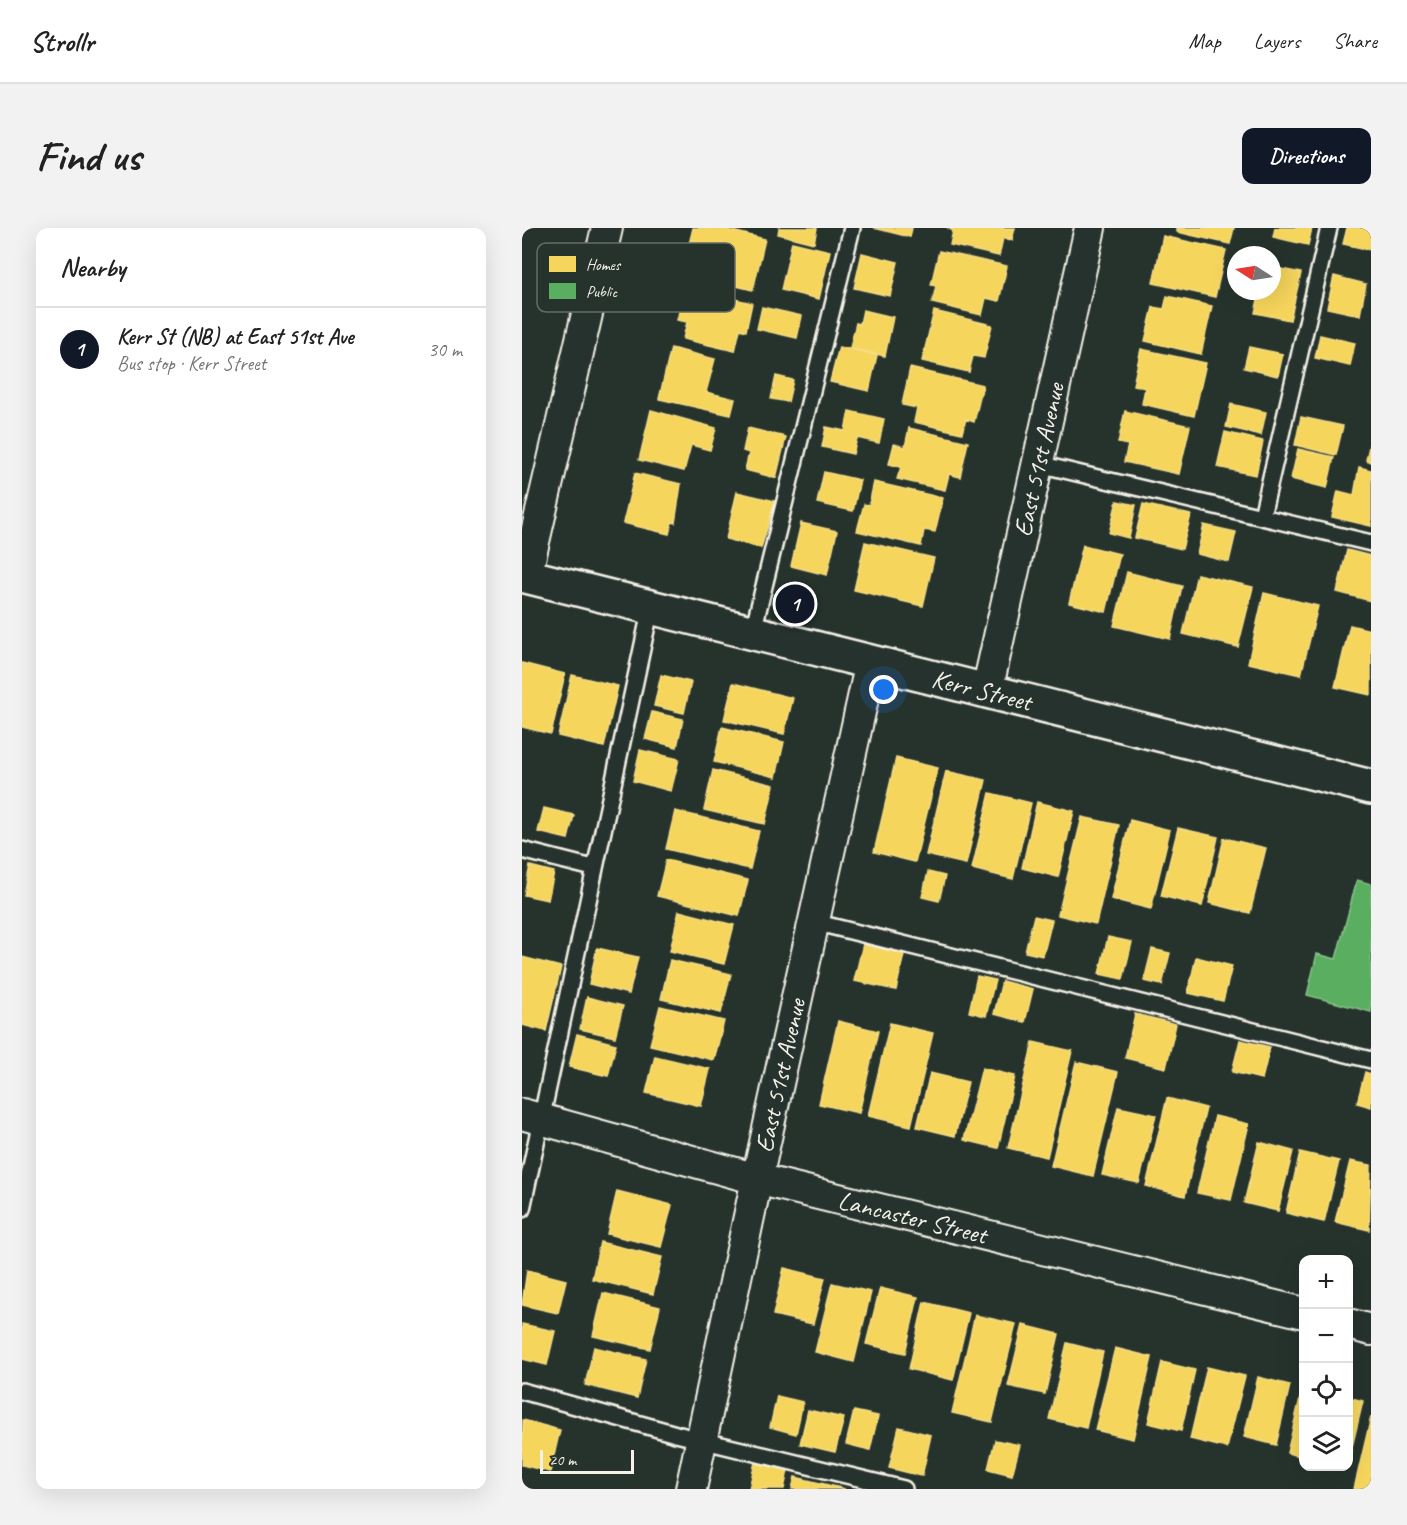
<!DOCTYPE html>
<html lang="en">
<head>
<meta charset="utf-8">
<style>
  body { margin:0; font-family:Caveat,sans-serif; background:#f2f2f2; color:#222 }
  .controls { position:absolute; right:18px; bottom:18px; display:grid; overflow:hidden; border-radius:12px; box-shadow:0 6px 24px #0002 }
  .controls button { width:54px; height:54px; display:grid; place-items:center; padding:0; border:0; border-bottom:2px solid #e0e0e0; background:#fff; color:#222; font:30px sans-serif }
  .compass { position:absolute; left:705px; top:18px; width:54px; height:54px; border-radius:50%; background:#fff; box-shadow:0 6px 24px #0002; rotate:282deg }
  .scale { position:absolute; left:18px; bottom:15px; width:94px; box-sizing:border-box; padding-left:6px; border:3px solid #f4f1e8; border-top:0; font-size:16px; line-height:21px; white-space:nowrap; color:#f4f1e8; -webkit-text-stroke:4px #26332d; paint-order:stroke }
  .you { position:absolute; left:362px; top:462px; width:21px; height:21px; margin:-15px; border:4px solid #fff; border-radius:50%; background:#1a73e8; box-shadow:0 0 0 9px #1a73e833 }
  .badge { display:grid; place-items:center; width:39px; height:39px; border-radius:50%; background:#111827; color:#fff; font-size:20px; font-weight:700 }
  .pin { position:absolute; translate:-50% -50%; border:3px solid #fff; box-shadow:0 2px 6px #0006 }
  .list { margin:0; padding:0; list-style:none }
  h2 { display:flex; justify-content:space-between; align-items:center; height:78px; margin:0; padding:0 24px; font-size:26px }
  h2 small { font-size:20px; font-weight:400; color:#767676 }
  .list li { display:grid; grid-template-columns:39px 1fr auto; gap:18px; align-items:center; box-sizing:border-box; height:84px; padding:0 24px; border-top:2px solid #e0e0e0 }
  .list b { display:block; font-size:22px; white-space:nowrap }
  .list p { margin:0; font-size:20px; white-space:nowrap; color:#767676 }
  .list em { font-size:20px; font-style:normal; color:#767676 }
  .icon { flex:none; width:33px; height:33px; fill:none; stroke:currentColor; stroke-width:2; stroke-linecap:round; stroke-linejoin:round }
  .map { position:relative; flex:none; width:849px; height:1261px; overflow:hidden; border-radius:12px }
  header { display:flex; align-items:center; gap:36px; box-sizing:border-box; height:84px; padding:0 30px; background:#fff; border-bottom:2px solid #e0e0e0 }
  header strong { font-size:28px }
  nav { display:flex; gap:33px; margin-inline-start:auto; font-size:21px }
  .intro { display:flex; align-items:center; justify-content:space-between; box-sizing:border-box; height:144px; padding:0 36px }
  h1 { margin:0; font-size:42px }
  .button { padding:15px 27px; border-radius:12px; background:#111827; color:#fff; font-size:21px; font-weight:700 }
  main { display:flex; gap:36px; padding:0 36px }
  aside { flex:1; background:#fff; border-radius:12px; box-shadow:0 6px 24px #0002 }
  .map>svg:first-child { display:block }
  .homes { fill:#f6d55c; stroke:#f5dd86; stroke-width:1.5 }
  .public { fill:#5aae61; stroke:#88c28a; stroke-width:1.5 }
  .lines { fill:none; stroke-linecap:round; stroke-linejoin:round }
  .lane-casing { stroke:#f4f1e8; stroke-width:20 }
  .street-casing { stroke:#f4f1e8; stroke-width:34 }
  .secondary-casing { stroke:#f4f1e8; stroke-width:38 }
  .lane { stroke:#26332d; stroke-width:15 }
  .street { stroke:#26332d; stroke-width:30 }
  .secondary { stroke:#26332d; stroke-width:33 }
  .labels { text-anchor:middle; stroke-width:6; stroke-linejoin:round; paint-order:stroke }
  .street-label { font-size:26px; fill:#f4f1e8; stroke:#26332d }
  .key { fill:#26332d; stroke:#646c65; stroke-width:1.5 }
  .key-label { font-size:16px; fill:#f4f1e8 }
</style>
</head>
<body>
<header>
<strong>Strollr</strong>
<nav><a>Map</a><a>Layers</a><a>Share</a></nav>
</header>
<div class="intro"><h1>Find us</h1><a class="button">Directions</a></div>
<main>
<aside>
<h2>Nearby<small></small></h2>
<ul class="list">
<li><span class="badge">1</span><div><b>Kerr St (NB) at East 51st Ave</b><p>Bus stop · Kerr Street</p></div><em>30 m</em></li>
</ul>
</aside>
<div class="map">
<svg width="849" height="1261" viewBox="0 0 849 1261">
  <rect width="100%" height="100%" fill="#26332d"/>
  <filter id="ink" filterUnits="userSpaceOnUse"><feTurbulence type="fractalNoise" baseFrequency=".0167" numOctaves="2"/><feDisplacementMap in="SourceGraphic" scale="12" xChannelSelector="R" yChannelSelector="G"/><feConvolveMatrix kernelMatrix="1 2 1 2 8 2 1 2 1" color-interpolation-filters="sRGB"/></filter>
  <g filter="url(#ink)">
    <path class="homes" d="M171 0H198L243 11 231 62 160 45Z
      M257 0H295L292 15 256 6Z
      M352 0H390L388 9Z
      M426 0H493L490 12 481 10 477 28 428 17 431 3Z
      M655 0H712L708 16 655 4Z
      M753 0H790L786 17 751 9Z
      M825 0H849V22L821 16Z
      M641 8 704 22 693 69 631 55Z
      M270 14 308 23 297 71 259 62Z
      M417 23 485 38 477 73 464 70 460 87 410 75 414 58 409 57Z
      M340 25 376 34 368 68 332 60Z
      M750 39 779 45 768 92 733 85 738 63H750Z
      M812 48 844 56 838 87 805 80Z
      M163 59 230 75 224 103 218 101 213 123 161 111 165 94 155 92Z
      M645 68 690 78 679 126 623 113 631 79 642 81Z
      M240 79 280 88 275 110 235 101Z
      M341 82 371 89 363 128 328 120 334 95 338 96Z
      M412 83 470 97 462 130 451 128 447 144 400 133Z
      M798 107 833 115 828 138 793 130Z
      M317 119 355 127 347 163 308 154Z
      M727 119 761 126 756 148 722 140Z
      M149 120 193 131 184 164 213 171 209 187 137 171Z
      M619 121 684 135 672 188 620 176 623 160 611 157Z
      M388 140 461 157 452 194 444 191 440 205 392 194 395 180 380 177Z
      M254 148 271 152 266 174 249 171Z
      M709 176 744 184 739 207 704 199Z
      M129 182 194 200 188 222 169 217 162 243 117 232Z
      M327 183 362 191 357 215 335 210 331 226 300 219 304 199 323 203Z
      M603 183 668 198 657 246 602 234 606 217 596 215Z
      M779 189 821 198 814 227 773 217Z
      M226 200 264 209 254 250 223 242 227 225 221 223Z
      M387 200 446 214 438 249 427 246 423 262 375 251 379 239 367 236 372 216 383 219Z
      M703 204 741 213 734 247 695 239Z
      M849 209V234L844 232Z
      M776 221 812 229 805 260 769 251Z
      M837 239 849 242V298L810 289 816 263 832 267Z
      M302 244 338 252 331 283 295 275Z
      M113 245 159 256 153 295 150 294 147 306 101 295Z
      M352 254 421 270 413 304 402 302 399 318 335 303 342 276 347 277Z
      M215 264 253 273 239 320 204 311Z
      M595 273 614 277 607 310 587 305Z
      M621 276 669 287 660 321 613 310Z
      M279 295 315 303 305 347 269 338Z
      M682 297 714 304 707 334 675 326Z
      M343 314 412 330 401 378 332 362Z
      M561 317 598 326 584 384 547 375Z
      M825 322 849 328V373L815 364Z
      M605 344 660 358 648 411 592 398Z
      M675 346 731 359 716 419 661 406Z
      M742 365 796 378 779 447 726 435Z
      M828 397 849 402V467L813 459Z
      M0 435 43 446 29 506 0 499Z
      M50 447 96 458 82 519 36 508Z
      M139 447 169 454 162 485 132 478Z
      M211 455 271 470 262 506 202 492Z
      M130 484 161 491 155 519 123 511Z
      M200 499 262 514 254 549 192 534Z
      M118 522 157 531 149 563 111 553Z
      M374 530 416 540 393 634 352 624Z
      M191 542 252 557 243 596 182 582Z
      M424 543 464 552 444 636 404 627Z
      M468 565 509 575 491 651 450 641Z
      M515 574 552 583 536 649 500 640Z
      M22 580 52 587 46 611 16 604Z
      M153 583 237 603 228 641 144 621Z
      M560 589 597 597 574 696 536 687Z
      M608 592 648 602 629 681 589 671Z
      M656 600 696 609 680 678 639 668Z
      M702 610 744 620 728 685 687 675Z
      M144 632 226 652 217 688 135 668Z
      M8 638 32 644 26 672 2 667Z
      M406 644 423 648 417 673 400 669Z
      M157 683 212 697 202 736 148 723Z
      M512 688 530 692 521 728 503 724Z
      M586 709 610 714 601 751 577 746Z
      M341 716 382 726 374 762 332 753Z
      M75 720 116 729 107 766 67 756Z
      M630 721 648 725 640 757 622 753Z
      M0 729 39 739 24 803 0 797Z
      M674 729 710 738 701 773 666 765Z
      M148 732 209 746 199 785 139 771Z
      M455 748 473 752 464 788 447 784Z
      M480 753 511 761 503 794 472 786Z
      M65 769 101 778 93 809 58 801Z
      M138 778 202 793 192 832 128 817Z
      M613 786 654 796 644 840 603 830Z
      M316 793 356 803 337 885 297 876Z
      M368 795 411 805 389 898 346 888Z
      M55 806 94 816 86 848 47 839Z
      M718 812 748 819 740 851 710 844Z
      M511 814 550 823 525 929 486 920Z
      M133 828 188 841 179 878 124 865Z
      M554 834 596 844 571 948 529 938Z
      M460 840 493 848 476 920 442 912Z
      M843 844 849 846V879L835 875Z
      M408 845 446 854 433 908 395 899Z
      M645 870 684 880 663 968 624 958Z
      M596 879 634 887 617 955 580 947Z
      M693 888 727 896 709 972 675 965Z
      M737 914 771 923 756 983 722 975Z
      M778 924 817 933 802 994 764 985Z
      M828 933 849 937 847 1002 813 994Z
      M95 963 150 977 139 1019 85 1006Z
      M78 1014 140 1029 131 1066 70 1051Z
      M262 1040 303 1050 291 1096 251 1087Z
      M5 1042 44 1052 36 1085 0 1077Z
      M310 1055 349 1064 332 1134 293 1124Z
      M358 1060 396 1069 383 1125 344 1116Z
      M81 1065 138 1079 128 1121 71 1108Z
      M402 1074 447 1085 431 1152 387 1141Z
      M453 1087 494 1096 470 1194 430 1185Z
      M0 1096 33 1103 25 1137 0 1131Z
      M501 1097 537 1106 523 1166 486 1158Z
      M545 1115 581 1124 564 1200 527 1191Z
      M72 1119 124 1131 115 1170 63 1157Z
      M593 1120 630 1129 611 1211 573 1202Z
      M640 1134 673 1142 659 1203 626 1195Z
      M685 1139 723 1148 705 1220 668 1211Z
      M736 1149 768 1157 754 1217 722 1209Z
      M781 1158 782 1159V1229L765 1225Z
      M255 1168 281 1174 274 1206 248 1199Z
      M826 1169 841 1173 826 1236Z
      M286 1182 322 1190 313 1224 278 1216Z
      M332 1183 356 1188 348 1222 324 1216Z
      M849 1189V1261H832Z
      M1 1192 38 1202 28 1244 0 1237Z
      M377 1199 409 1207 400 1248 367 1240Z
      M473 1212 498 1217 490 1247 466 1241Z
      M233 1234 266 1242 262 1261H227Z
      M273 1249 323 1261H270Z"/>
    <path class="public" d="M835 652 849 656V784L785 767 795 726 814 731Z"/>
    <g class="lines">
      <defs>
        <path id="lane" d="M517 236 849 315
          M740 288 807 0
          M231 403 330 0
          M0 622 71 640
          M292 694 849 832
          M0 981 129 379
          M0 1163 154 1206 382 1261"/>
        <g id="street">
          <path d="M4 348 85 0"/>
          <path id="s1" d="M465 463 568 0"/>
          <path id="s2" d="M0 886 235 951 782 1085"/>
          <path d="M826 1096 849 1102"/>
          <path id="s3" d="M169 1261 235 951 349 434"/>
        </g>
        <g id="secondary">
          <path id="s4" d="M0 347 849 559"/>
        </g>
      </defs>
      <use href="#lane" class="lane-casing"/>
      <use href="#street" class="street-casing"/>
      <use href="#secondary" class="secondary-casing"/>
      <use href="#lane" class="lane"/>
      <use href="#street" class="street"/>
      <use href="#secondary" class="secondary"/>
    </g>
  </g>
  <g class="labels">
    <g class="street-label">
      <text dy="9" stroke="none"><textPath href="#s1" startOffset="237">East 51st Avenue</textPath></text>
      <text dy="9" stroke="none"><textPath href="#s4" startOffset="474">Kerr Street</textPath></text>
      <text dy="9" stroke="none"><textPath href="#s3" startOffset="423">East 51st Avenue</textPath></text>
      <text dy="9" stroke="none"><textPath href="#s2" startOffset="404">Lancaster Street</textPath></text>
    </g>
  </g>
  <rect x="15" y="15" width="198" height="69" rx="9" class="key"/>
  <rect x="27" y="28" width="27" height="16" fill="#f6d55c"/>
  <rect x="27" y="55" width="27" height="16" fill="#5aae61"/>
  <g class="key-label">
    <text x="64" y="42">Homes</text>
    <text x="64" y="69">Public</text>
  </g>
</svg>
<div class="controls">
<button>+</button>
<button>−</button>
<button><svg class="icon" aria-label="locate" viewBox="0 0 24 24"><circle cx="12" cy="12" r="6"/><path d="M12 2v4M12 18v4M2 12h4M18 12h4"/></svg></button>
<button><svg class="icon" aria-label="layers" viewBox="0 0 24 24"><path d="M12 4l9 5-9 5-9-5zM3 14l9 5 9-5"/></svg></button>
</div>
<svg class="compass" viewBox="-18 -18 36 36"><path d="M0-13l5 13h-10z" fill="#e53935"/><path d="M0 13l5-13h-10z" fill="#767676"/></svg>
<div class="scale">20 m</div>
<div class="you"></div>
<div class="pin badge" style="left:273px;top:376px">1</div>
</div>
</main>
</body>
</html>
